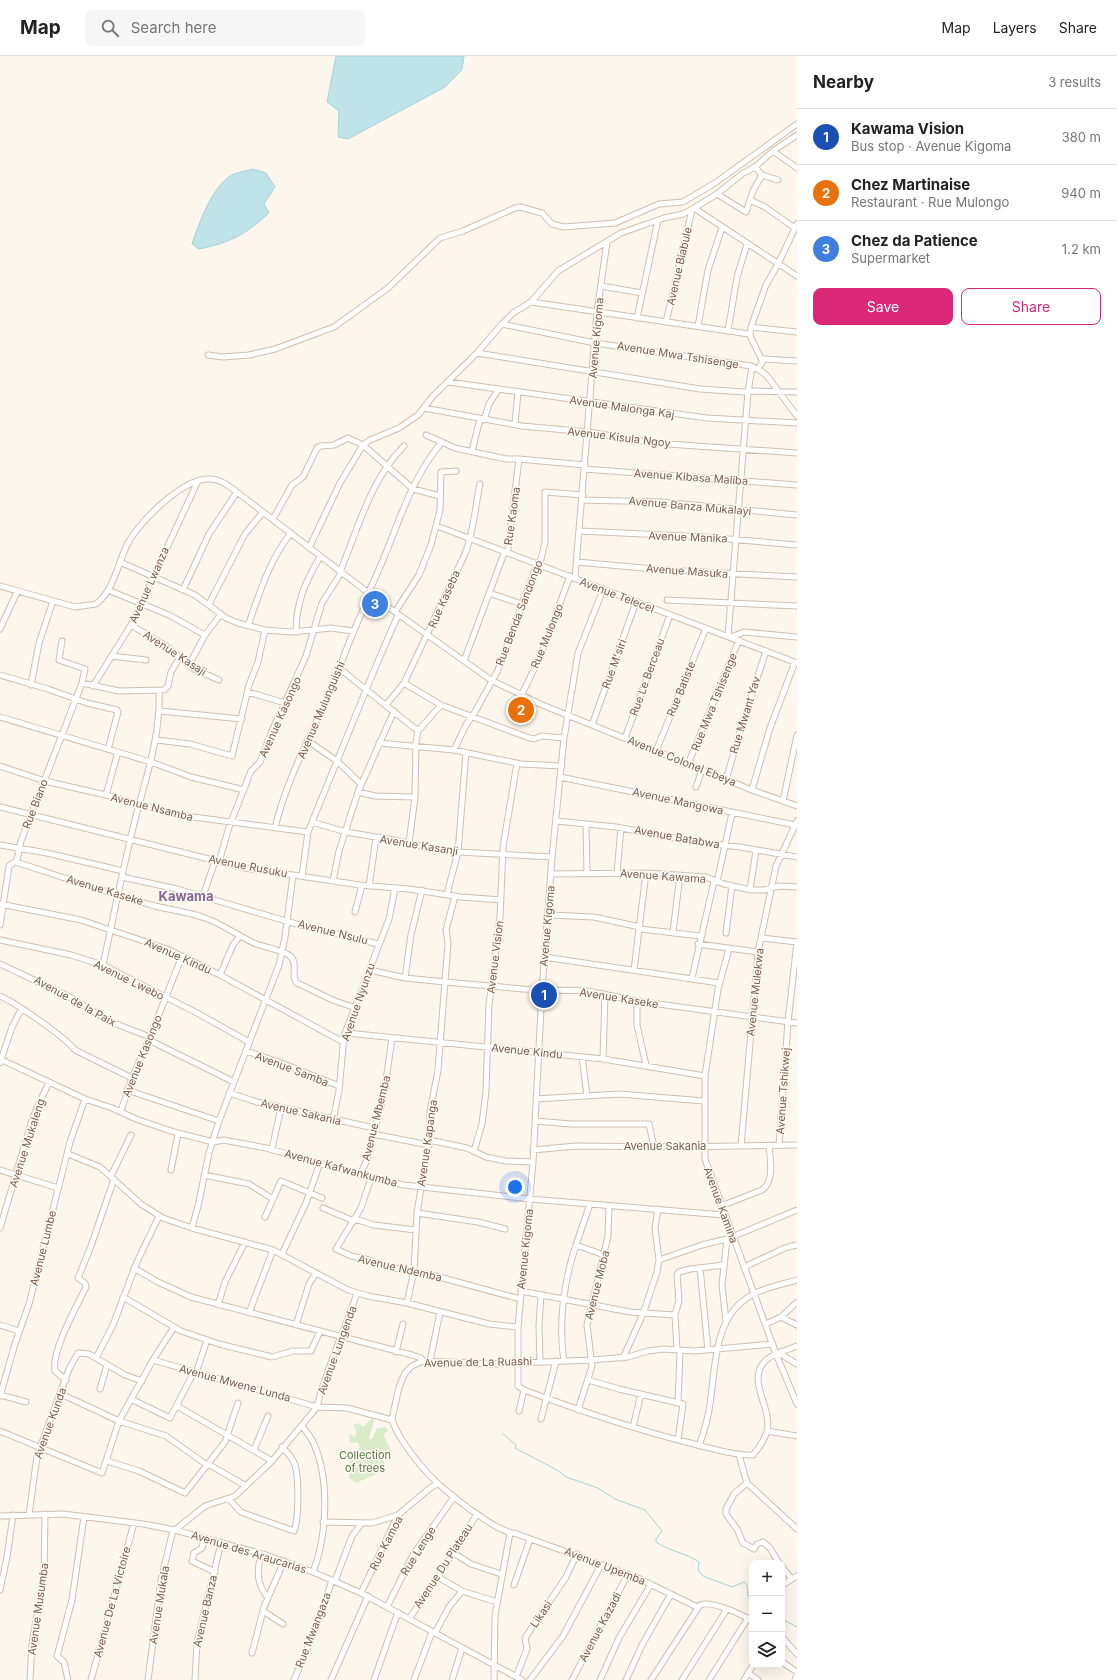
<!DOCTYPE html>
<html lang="en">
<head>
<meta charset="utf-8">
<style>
  body { margin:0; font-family:Inter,sans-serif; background:#f6f6f6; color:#222 }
  .controls { position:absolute; right:12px; bottom:12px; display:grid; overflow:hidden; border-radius:8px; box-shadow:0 4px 16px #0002 }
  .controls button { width:36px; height:36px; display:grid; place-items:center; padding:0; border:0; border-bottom:1px solid #e0e0e0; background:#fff; color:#222; font:20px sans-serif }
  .you { position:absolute; left:515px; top:1131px; width:14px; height:14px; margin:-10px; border:3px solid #fff; border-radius:50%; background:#1a73e8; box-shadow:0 0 0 6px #1a73e833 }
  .badge { display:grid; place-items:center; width:26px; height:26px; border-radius:50%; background:#db2777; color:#fff; font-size:13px; font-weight:700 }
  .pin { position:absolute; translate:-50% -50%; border:2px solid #fff; box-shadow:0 1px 4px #0006 }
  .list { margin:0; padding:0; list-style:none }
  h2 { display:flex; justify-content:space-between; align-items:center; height:52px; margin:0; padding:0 16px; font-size:17px }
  h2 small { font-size:13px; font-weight:400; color:#767676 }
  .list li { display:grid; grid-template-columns:26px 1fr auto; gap:12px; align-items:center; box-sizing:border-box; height:56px; padding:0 16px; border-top:1px solid #e0e0e0 }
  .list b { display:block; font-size:15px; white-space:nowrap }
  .list p { margin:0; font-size:13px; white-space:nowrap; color:#767676 }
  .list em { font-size:13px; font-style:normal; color:#767676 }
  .actions { display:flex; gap:8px; padding:12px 16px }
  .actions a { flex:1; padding:9px 0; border:1px solid #db2777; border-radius:8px; text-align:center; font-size:14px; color:#db2777 }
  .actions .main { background:#db2777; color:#fff }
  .icon { flex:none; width:22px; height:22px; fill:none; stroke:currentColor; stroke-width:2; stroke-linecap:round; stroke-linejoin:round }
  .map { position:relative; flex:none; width:797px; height:1624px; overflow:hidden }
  header { display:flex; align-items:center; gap:24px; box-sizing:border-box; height:56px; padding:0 20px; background:#fff; border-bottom:1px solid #e0e0e0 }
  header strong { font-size:19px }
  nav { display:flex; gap:22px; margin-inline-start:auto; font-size:14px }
  .search { width:280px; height:36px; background:#f6f6f6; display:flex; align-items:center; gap:10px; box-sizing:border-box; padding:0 14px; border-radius:8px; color:#767676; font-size:15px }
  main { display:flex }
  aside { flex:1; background:#fff }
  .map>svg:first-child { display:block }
  .green { fill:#d8ecc9 }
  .water { fill:#bfe3e8; stroke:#a5d3da }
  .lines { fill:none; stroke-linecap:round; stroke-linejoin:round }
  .stream { stroke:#a5d3da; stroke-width:1 }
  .minor-casing { stroke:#d1beb0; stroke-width:7 }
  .minor { stroke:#fff; stroke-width:5 }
  .labels { text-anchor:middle; stroke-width:3; stroke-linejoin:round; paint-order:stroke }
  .street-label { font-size:11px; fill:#7a5c4d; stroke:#fffaf3 }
  .park-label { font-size:11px; fill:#537a41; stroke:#fffaf3 }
  .quarter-label { font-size:13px; font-weight:bold; fill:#846695; stroke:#fffaf3 }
</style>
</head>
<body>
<header>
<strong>Map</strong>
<div class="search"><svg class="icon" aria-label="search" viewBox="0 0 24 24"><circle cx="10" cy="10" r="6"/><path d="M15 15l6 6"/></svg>Search here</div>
<nav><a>Map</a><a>Layers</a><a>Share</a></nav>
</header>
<main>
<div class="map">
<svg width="797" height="1624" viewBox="0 0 797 1624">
  <rect width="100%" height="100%" fill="#fdf6ec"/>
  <path class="green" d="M371 1363 374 1364 369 1383H372L377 1372 386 1371 388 1375 383 1378 391 1395 383 1397 385 1414 356 1427 349 1422 350 1396 360 1392 358 1387 350 1386 349 1377 355 1381 356 1374 353 1369 359 1367 363 1371Z"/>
  <path class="water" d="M336 0H464L462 14 445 31 348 83 338 81 339 55 327 46Z
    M253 113 266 117 275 131 264 148 269 157C246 178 230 187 199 193L192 188C199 167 212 130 232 119 238 116 246 115 253 113Z"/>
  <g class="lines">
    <path class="stream" d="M503 1378 516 1389 515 1392 557 1414 566 1421 598 1432 615 1443 645 1454 662 1475 656 1483V1486C669 1495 686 1497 699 1506L698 1514 703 1520 732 1531 744 1526 747 1529 748 1540 752 1548
      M782 1563 797 1571"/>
    <defs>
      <path id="minor" d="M773 95 797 112
        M762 119 778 124
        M717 138 746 156 753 135 762 119 755 111
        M750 144 765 151 795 172
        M694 152 797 220
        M601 230 642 237
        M531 246 749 278
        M637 262 658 164
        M666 266 692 154
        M502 268 595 287 751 310 761 315 767 320 797 360
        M698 270 708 214 722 172
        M751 271 797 276
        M728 275 737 221 747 188
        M477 297 700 333 744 336 753 335 797 336
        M208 299 223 301 249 299 275 293 334 271 388 232 440 182 463 175 515 152 520 151 542 157 552 168 564 171 615 167 659 148 683 146 715 127 797 68
        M762 304 750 280 751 271 766 229 778 208 797 168
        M758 313 764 303 797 305
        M448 326 707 362 797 367
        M424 352 522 370 588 376 654 387 797 397
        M484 364 489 348 498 334
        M515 368 518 336
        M426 379 455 392 506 403H519L508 493 503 500 464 605
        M472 395 480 363
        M519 403 585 409
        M584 413 797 429
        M582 444 662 446 797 459
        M273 463 292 429 303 421 317 392 321 390 334 389 348 382 363 389 413 433 440 440
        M437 470 797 607
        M580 475 706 481 797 489
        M309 492 340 427 363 389 370 384 399 372 418 359 433 340 477 297 502 268 513 257 531 246 558 215 621 177 664 162 683 158 694 152 717 138 742 118 755 111 773 95 797 79
        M120 506 195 539 226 562 238 567 265 574 291 576 331 572 353 575
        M577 506 665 514 797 521
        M340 516C358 473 370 424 404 390
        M575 522 597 256 607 186
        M0 530 75 551 96 548C114 535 118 506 128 487 140 465 184 421 210 423 220 423 229 430 237 436L371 539 491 624 540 648 752 734 797 750
        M108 534 169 559 205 579
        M183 534 209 478 237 436
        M603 534 578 597 564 682 552 801 542 934 533 1106 518 1271V1330L524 1334C578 1354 633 1373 690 1387 710 1392 732 1399 753 1399 758 1393 765 1383 767 1375 773 1352 745 1324 766 1304 774 1297 787 1294 797 1290
        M368 537C394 487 405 429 442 386
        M489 537 522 548
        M667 544 797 550
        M209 548 245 478 263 456
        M395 556 419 519 431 489 440 454 441 416 456 415
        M131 569 166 590 194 613 219 624
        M248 570C260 536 268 507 290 478
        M0 573 17 536
        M296 576C296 547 305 526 320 501
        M728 580 748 336 752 311
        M731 581 744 576 797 581
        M111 600 146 604
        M189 609 205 579 221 558
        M339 612 418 675
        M0 619 48 633 87 647 117 654 118 656 108 693
        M82 627 119 635 164 634 168 630 171 616 180 601
        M404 627 441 649 524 680 533 683 542 680 564 682
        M31 629 39 587 53 545
        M93 630 131 569 198 425
        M248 636 285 647
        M521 640 540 601 570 520
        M386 649 404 627 465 498C474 475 475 451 480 428
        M160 655 242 663
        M0 661 151 706 191 721 244 734
        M592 669 636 546
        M625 682 670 559
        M157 684 190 688 232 700 249 629 258 606 265 574
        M308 685 337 705 361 728
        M379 687 454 694 521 708 562 710
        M454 694 466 669 475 656 498 614 536 511 541 503 545 486V436L583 439
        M656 695 706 572
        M688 708 739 584
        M0 710 45 725 110 740 178 759 308 776
        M560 721 795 769
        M726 724 744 662 766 595
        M696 731 702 714
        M752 734 770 672 795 606
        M358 736 375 740 415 741
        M106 739 118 696
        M783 745 797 679
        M0 751 245 812 360 829 409 833 461 841 501 844
        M556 765 616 771 696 786 740 791 797 801
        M312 766 346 776 394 784 433 793 458 796 552 801
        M586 768 587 817
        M275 772C286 725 310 681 329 638 343 605 353 570 371 539
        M409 787 415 741 416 687 418 675 441 649
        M0 789 47 797 123 815
        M16 806C62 821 108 837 155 850 171 854 189 856 205 862 223 868 238 880 256 888 264 891 285 895 290 900 299 907 290 921 297 927L335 945 356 952
        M219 806 229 771 251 715 260 706 272 675 306 600 322 547 341 517
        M617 817 621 772
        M551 818 646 817 706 821 724 828 751 834H764L779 830 797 831
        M302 820 308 776 373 617 398 559
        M122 821 177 833 300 869 378 888
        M333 825 339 795 358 736 394 655
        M717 826 732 757
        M369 830 376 782
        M750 834 756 794
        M447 838 458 796 466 697
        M203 840 215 805
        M0 848 81 864 167 893 220 919 343 986
        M355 856 362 829
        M548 859 594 861 640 871
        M0 869 9 810 17 804 21 785 82 627 85 613 59 604 62 585
        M640 873 700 880
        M673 876 680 819
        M726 877 732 830
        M762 882 797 886
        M0 884 71 899 103 909 199 958 249 986
        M698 888 758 896
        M729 893 718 933 705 1020V1103L776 1298 797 1348
        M544 901 719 927
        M0 908 66 939 111 966 150 981
        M103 909C113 863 122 817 133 772 144 726 161 683 159 635
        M370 914 405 922 445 926 523 933 588 935 637 945 797 967
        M634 914 646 817
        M220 919 233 889 240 880
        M405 922 411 879 422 834
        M692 922 714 825
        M0 940C16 947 65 981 75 994L132 1022
        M637 945V969L646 1009
        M347 977 603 1003 705 1020
        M149 984 234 1026
        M246 995 284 1008 339 1030
        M582 1001 587 1040
        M0 1003 85 1043 112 1052 136 1063 174 1076 213 1086 224 1084 266 1092 380 1124 404 1129 530 1143 724 1159
        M603 1003 605 938
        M0 1007 12 971 21 954
        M127 1034 219 1065
        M229 1037 257 1046 374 1072
        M536 1043 619 1038 704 1045
        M121 1055 132 1022 150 981 182 900
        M333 1064 339 1035 344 980 389 863 395 832
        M535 1065 571 1068H649L654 1091
        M373 1078 429 1089
        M429 1084 467 1092 486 1101 506 1105 533 1106
        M779 1089 788 966 797 886
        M741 1090 758 896 776 810 797 765
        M272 1093 281 1052
        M533 1094 576 1090 677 1091 797 1089
        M474 1095 482 1068 486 1035 489 949 500 861 503 791 517 707
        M68 1098 100 1111 141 1148 163 1162 192 1172 273 1194 348 1234 368 1240 407 1247 489 1268 518 1271
        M0 1114 58 1132
        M171 1114 178 1078
        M204 1119 249 1128 273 1143
        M360 1119 366 1106 384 1038 392 982
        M111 1120 131 1079
        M371 1122 361 1152 336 1193 351 1200 366 1203 389 1211 432 1219 520 1243
        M590 1148 576 1189 604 1199
        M721 1150 762 1134C775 1125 770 1103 769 1089
        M323 1152 354 1165
        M417 1157 478 1166 505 1173
        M265 1161 281 1125 322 1142
        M355 1163 374 1169 416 1174
        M0 1172 33 1061 49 1026
        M192 1172 199 1146 209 1097 219 1065 279 909 285 881 293 819
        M282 1198 306 1147 320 1107
        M659 1204 702 1189 727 1183 797 1154
        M744 1211 785 1192 797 1189
        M134 1212 158 1226 191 1241 412 1299 421 1302 423 1305
        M700 1212 708 1294
        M521 1235 630 1256 675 1259
        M123 1241 181 1275 219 1288 272 1301 293 1295H311L320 1275
        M407 1247 414 1215 417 1157 430 1076V1056L438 1014 448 887 446 874 455 840
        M218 1249 225 1226 245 1186
        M249 1257 273 1194
        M781 1261 797 1246
        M726 1266 722 1229 727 1183
        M766 1268 781 1261 797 1269
        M0 1269 19 1275
        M296 1269 309 1228 316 1217
        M677 1294 675 1259 679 1245 677 1219 679 1216 690 1213 724 1209
        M396 1296 403 1268
        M779 1297 797 1308
        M96 1302 113 1269 137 1206 159 1160
        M623 1302 643 1258 657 1216 659 1204 655 1172 658 1153
        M153 1304 317 1351C326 1312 345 1275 357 1237
        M430 1305 440 1256
        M564 1305C558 1268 564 1224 576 1189
        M540 1306 539 1270 541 1239
        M196 1317 207 1284
        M66 1324 55 1315C51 1295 77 1250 86 1231L85 1227 78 1222 91 1190 114 1123
        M588 1324 619 1333 683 1348 678 1384
        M100 1333 107 1309
        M61 1338 119 1365 166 1380 207 1409
        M0 1339 26 1346
        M0 1340 15 1288 29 1248 70 1086 85 1043
        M131 1343 170 1362 194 1316
        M678 1346 680 1295
        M177 1350 272 1405
        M578 1354 592 1310 587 1269 608 1180 609 1150
        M519 1355 524 1334
        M541 1363 556 1305
        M302 1370C306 1375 311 1381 314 1388 330 1424 327 1480 313 1516
        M633 1371 641 1338
        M0 1375 102 1417 119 1365 153 1304 174 1271
        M767 1375 797 1380
        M699 1390C704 1376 708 1362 710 1348 715 1315 714 1267 743 1245 757 1233 780 1229 797 1224
        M254 1394 268 1360
        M739 1399 747 1427
        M107 1405 139 1415 185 1437 225 1386 238 1347
        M208 1408 246 1430
        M747 1427 734 1438 726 1453V1458L737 1473 743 1487 754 1493 757 1488 763 1486 770 1492 779 1507
        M747 1427 797 1473
        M229 1443 241 1456 246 1458 294 1475C299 1462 299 1423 295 1409 293 1402 287 1396 282 1391
        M29 1459 37 1400 69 1313 78 1297 89 1298 125 1319 142 1325
        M0 1460 63 1458 143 1468 175 1474 266 1499 313 1516 361 1537 522 1624
        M323 1466 372 1467 398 1459
        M175 1474 205 1450 235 1440 272 1405 317 1351 347 1352 392 1364
        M204 1483 202 1492 194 1497 192 1505 215 1516
        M452 1496 471 1508 501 1518
        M261 1498C257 1515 256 1527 268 1542
        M782 1511 792 1523
        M438 1521 462 1535 497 1546
        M335 1525 352 1480 361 1468
        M784 1528 797 1520
        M514 1529 530 1483
        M0 1534 7 1501 13 1459
        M361 1537 398 1459 430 1432 437 1428
        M387 1551 413 1499 454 1441
        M697 1551 638 1522 517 1478C499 1475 486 1464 471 1454 444 1434 428 1421 408 1393 402 1384 394 1373 392 1363L399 1331 405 1317 412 1310 423 1305 493 1308 591 1304 628 1301 648 1295 664 1293 695 1295 773 1288
        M263 1555 283 1568
        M409 1563 438 1521 477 1458
        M435 1577 449 1551 462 1535
        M782 1581 797 1598
        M252 1597 264 1551 284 1505
        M782 1606 797 1616
        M748 1617 758 1624
        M516 1621 527 1593 525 1582 566 1521 577 1498
        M30 1624 32 1588 44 1519 45 1458
        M68 1624 64 1606 57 1600 72 1544 84 1461
        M91 1624 134 1467
        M148 1624 161 1524 173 1474
        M195 1624 197 1587 221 1487
        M294 1624 320 1562 332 1524
        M331 1624 368 1540
        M374 1624 398 1556
        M414 1624 432 1576
        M452 1624 462 1592
        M494 1624 495 1559 510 1477
        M530 1624 563 1580 601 1509
        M572 1624 628 1518
        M600 1624 619 1582 651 1528
        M626 1624 642 1589 671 1538
        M651 1624 700 1549C711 1544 741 1558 752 1565
        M682 1624 727 1553
        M709 1624 748 1562
        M744 1624 753 1609
        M795 1624 797 1619"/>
    </defs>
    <use href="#minor" class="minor-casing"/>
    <use href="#minor" class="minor"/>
  </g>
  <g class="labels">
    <g class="street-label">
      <text transform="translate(679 210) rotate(-77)" y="4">Avenue Biabule</text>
      <text transform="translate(596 282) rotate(-85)" y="4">Avenue Kigoma</text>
      <text transform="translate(678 299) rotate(9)" y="4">Avenue Mwa Tshisenge</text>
      <text transform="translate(622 351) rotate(8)" y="4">Avenue Malonga Kaj</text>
      <text transform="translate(619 381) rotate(7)" y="4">Avenue Kisula Ngoy</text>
      <text transform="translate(691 421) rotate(4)" y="4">Avenue Kibasa Maliba</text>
      <text transform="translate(690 450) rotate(5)" y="4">Avenue Banza Mukalayi</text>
      <text transform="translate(512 460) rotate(-82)" y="4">Rue Kaoma</text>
      <text transform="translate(688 481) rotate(2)" y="4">Avenue Manika</text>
      <text transform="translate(687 515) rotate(4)" y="4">Avenue Masuka</text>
      <text transform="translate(149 529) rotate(-66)" y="4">Avenue Lwanza</text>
      <text transform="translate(617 539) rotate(21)" y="4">Avenue Telecel</text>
      <text transform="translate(444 543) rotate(-66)" y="4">Rue Kaseba</text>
      <text transform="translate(519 557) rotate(-69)" y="4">Rue Benda Sandongo</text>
      <text transform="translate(547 580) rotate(-68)" y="4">Rue Mulongo</text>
      <text transform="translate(175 597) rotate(33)" y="4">Avenue Kasaji</text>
      <text transform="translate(614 608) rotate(-70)" y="4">Rue M'siri</text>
      <text transform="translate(647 621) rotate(-70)" y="4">Rue Le Berceau</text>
      <text transform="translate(681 633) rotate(-68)" y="4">Rue Batiste</text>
      <text transform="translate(714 646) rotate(-68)" y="4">Rue Mwa Tshisenge</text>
      <text transform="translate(321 654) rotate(-67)" y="4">Avenue Mulunguishi</text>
      <text transform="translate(745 659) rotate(-73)" y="4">Rue Mwant Yav</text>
      <text transform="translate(280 661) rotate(-66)" y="4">Avenue Kasongo</text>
      <text transform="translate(682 705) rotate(22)" y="4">Avenue Colonel Ebeya</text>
      <text transform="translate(678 745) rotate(12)" y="4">Avenue Mangowa</text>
      <text transform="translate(35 748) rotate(-69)" y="4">Rue Biano</text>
      <text transform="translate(152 751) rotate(14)" y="4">Avenue Nsamba</text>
      <text transform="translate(677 781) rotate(10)" y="4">Avenue Batabwa</text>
      <text transform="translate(419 789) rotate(9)" y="4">Avenue Kasanji</text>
      <text transform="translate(248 810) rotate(11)" y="4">Avenue Rusuku</text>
      <text transform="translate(663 820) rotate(4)" y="4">Avenue Kawama</text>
      <text transform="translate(105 834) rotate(17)" y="4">Avenue Kaseke</text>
      <text transform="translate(547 870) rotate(-85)" y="4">Avenue Kigoma</text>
      <text transform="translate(333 876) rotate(14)" y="4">Avenue Nsulu</text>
      <text transform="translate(178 900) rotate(24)" y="4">Avenue Kindu</text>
      <text transform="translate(495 901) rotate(-83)" y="4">Avenue Vision</text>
      <text transform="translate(129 924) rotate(26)" y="4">Avenue Lwebo</text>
      <text transform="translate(755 936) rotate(-84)" y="4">Avenue Mulekwa</text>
      <text transform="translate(619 942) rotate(9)" y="4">Avenue Kaseke</text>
      <text transform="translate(75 945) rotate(29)" y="4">Avenue de la Paix</text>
      <text transform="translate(358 946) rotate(-71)" y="4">Avenue Nyunzu</text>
      <text transform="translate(527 995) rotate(6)" y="4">Avenue Kindu</text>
      <text transform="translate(142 1000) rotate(-68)" y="4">Avenue Kasongo</text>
      <text transform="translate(292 1013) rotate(21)" y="4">Avenue Samba</text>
      <text transform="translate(783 1035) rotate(-86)" y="4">Avenue Tshikwej</text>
      <text transform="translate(301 1056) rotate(13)" y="4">Avenue Sakania</text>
      <text transform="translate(376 1062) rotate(-76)" y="4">Avenue Mbemba</text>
      <text transform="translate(27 1087) rotate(-72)" y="4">Avenue Mukaleng</text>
      <text transform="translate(427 1087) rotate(-82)" y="4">Avenue Kapanga</text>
      <text x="665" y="1094">Avenue Sakania</text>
      <text transform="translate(341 1112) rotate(15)" y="4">Avenue Kafwankumba</text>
      <text transform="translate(721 1149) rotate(70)" y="4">Avenue Kamina</text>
      <text transform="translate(43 1192) rotate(-76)" y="4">Avenue Lumbe</text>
      <text transform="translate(525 1193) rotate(-84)" y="4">Avenue Kigoma</text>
      <text transform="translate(400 1212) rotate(13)" y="4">Avenue Ndemba</text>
      <text transform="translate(597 1229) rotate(-76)" y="4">Avenue Moba</text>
      <text transform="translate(337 1294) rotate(-70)" y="4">Avenue Lungenda</text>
      <text transform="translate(478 1306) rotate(-1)" y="4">Avenue de La Ruashi</text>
      <text transform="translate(235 1327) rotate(15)" y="4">Avenue Mwene Lunda</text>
      <text transform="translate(50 1367) rotate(-70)" y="4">Avenue Kunda</text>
      <text transform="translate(386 1487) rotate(-63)" y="4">Rue Kamoa</text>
      <text transform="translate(418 1495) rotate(-58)" y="4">Rue Lenge</text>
      <text transform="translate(249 1496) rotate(17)" y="4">Avenue des Araucarias</text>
      <text transform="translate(443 1510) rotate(-57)" y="4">Avenue Du Plateau</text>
      <text transform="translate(605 1510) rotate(21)" y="4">Avenue Upemba</text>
      <text transform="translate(112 1546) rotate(-75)" y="4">Avenue De La Victoire</text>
      <text transform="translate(159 1549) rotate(-81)" y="4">Avenue Mukala</text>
      <text transform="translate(38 1553) rotate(-82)" y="4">Avenue Musumba</text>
      <text transform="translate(205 1555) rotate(-77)" y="4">Avenue Banza</text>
      <text transform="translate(541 1558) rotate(-56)" y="4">Likasi</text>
      <text transform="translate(600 1571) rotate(-62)" y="4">Avenue Kazadi</text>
      <text transform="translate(313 1574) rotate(-69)" y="4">Rue Mwangaza</text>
    </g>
    <g class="park-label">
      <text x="365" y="1403">Collection<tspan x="365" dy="13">of trees</tspan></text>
    </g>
    <g class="quarter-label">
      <text x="186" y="845">Kawama</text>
    </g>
  </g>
</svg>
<div class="controls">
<button>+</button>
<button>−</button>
<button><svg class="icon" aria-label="layers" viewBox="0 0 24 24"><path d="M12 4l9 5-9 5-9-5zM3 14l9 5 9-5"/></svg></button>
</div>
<div class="you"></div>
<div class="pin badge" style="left:544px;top:939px;background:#1a4fb4">1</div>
<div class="pin badge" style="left:521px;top:654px;background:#e8710a">2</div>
<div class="pin badge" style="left:375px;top:548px;background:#3f7fe0">3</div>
</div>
<aside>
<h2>Nearby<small>3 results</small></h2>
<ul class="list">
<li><span class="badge" style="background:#1a4fb4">1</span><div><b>Kawama Vision</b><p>Bus stop · Avenue Kigoma</p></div><em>380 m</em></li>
<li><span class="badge" style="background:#e8710a">2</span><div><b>Chez Martinaise</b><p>Restaurant · Rue Mulongo</p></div><em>940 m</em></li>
<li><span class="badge" style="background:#3f7fe0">3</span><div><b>Chez da Patience</b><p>Supermarket</p></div><em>1.2 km</em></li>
</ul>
<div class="actions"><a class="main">Save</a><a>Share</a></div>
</aside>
</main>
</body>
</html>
